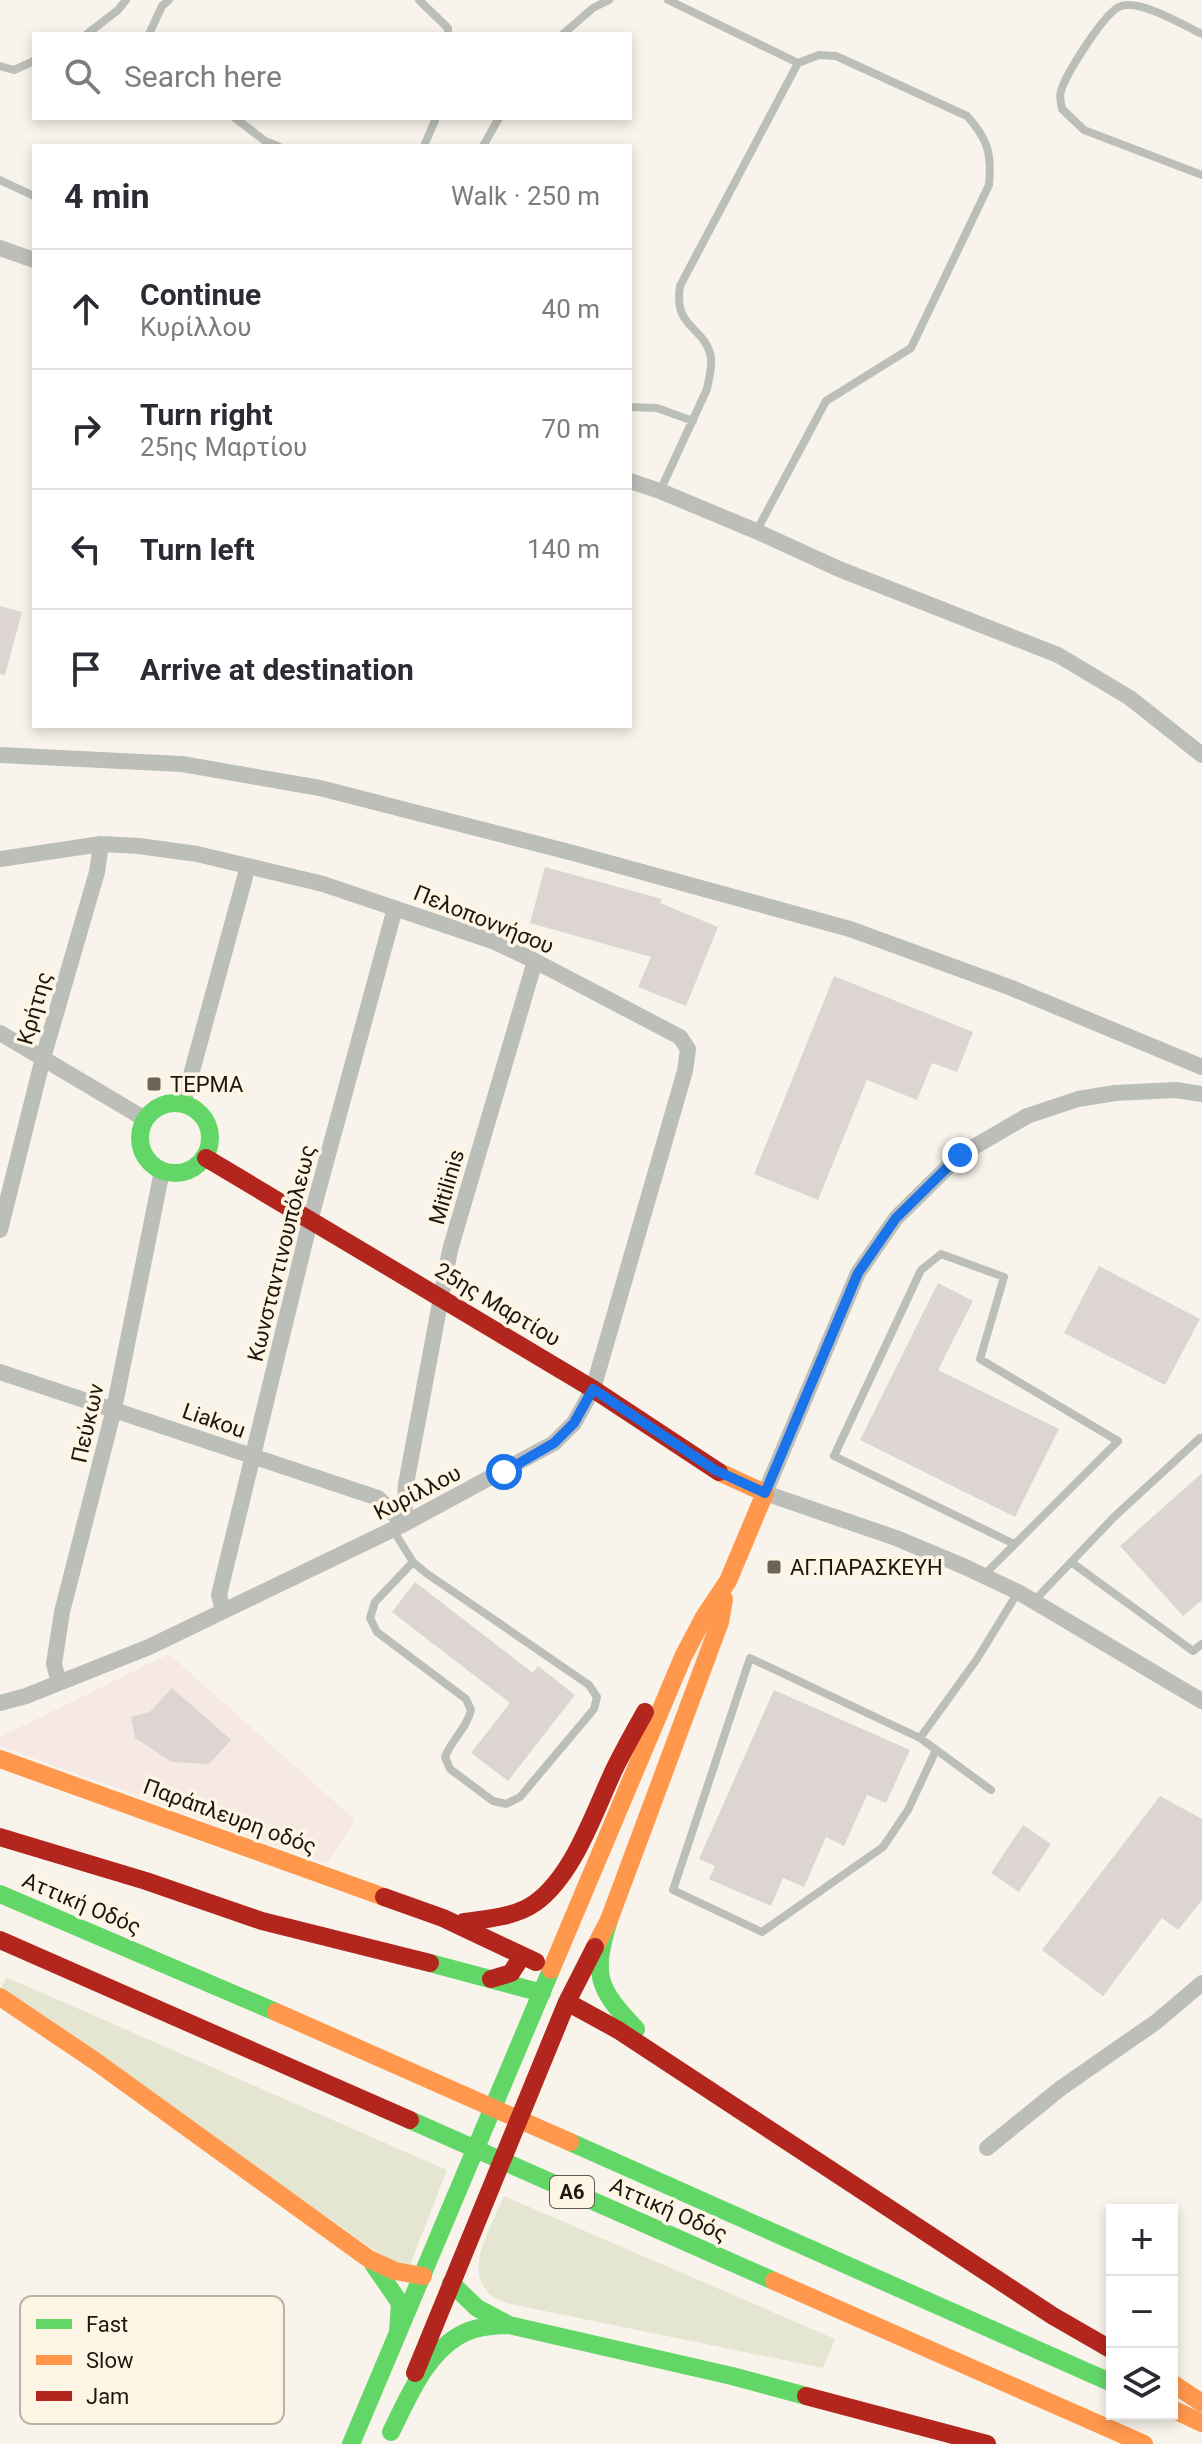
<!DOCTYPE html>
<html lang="en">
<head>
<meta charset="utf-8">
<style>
  body { margin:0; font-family:Roboto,sans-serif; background:#f7f7f7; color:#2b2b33 }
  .controls { position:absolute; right:24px; bottom:24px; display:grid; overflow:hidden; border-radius:0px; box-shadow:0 4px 12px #0003 }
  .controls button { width:72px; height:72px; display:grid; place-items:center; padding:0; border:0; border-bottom:2px solid #e1e1e2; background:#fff; color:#2b2b33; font:40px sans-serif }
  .stop { position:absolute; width:24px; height:24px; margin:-18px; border:6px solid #1a73e8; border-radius:50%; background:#fff }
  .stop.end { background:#1a73e8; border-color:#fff; box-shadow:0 2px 8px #0008 }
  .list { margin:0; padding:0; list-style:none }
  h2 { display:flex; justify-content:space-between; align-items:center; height:104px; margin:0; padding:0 32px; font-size:34px }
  h2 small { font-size:26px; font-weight:400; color:#7c7c81 }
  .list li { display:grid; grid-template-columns:52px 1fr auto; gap:24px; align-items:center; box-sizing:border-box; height:120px; padding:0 32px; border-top:2px solid #e1e1e2 }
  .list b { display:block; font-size:30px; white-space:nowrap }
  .list p { margin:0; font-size:26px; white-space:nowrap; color:#7c7c81 }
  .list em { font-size:26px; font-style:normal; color:#7c7c81 }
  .icon { flex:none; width:44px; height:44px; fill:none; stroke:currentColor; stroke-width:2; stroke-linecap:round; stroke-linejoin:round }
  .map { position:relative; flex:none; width:1202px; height:2444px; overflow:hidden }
  .search { position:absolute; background:#fff; box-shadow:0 4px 12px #0003; left:32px; top:32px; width:600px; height:88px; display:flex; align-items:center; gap:20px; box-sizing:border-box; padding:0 28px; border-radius:0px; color:#7c7c81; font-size:30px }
  .panel { position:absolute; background:#fff; box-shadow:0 4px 12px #0003; left:32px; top:144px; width:600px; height:584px; border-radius:0px }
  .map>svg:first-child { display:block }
  .commercial { fill:#f6e8e2 }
  .green { fill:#e5e6d1 }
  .building { fill:#ddd5d1 }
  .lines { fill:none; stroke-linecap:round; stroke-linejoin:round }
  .lane { stroke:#bcbeba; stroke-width:8 }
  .street { stroke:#bcbeba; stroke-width:16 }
  .fast { stroke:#63d668; stroke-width:18 }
  .slow { stroke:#ff974d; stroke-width:18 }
  .jam { stroke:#b3261e; stroke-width:18 }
  .route { stroke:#1a73e8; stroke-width:10 }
  .poi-dot { fill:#6a645b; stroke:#fef5e5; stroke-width:3 }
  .labels { text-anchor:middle; stroke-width:7; stroke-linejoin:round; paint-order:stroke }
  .shield { fill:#fef5e5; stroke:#605a4e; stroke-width:2 }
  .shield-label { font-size:20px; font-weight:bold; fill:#1d170e }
  .street-label { font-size:22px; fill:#1d170e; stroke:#fef5e5 }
  .poi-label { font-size:22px; fill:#1d170e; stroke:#fef5e5; text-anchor:start }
  .key { fill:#fef5e5; stroke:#bab2a4; stroke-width:2 }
  .key-label { font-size:22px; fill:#1d170e }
</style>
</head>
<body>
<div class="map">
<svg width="1202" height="2444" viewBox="0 0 1202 2444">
  <rect width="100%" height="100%" fill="#f8f4eb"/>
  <path class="commercial" d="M169 1654 355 1820 327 1864 0 1746V1737Z"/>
  <path class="green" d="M6 1977 447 2170 410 2265 391 2262 1 1989Z
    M504 2196 835 2339 823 2368 525 2307C516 2305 504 2303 495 2298 459 2275 492 2226 504 2196Z"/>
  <path class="building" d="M0 606 22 612 5 675 0 674Z
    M545 867 662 899 660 903 718 927 686 1006 638 987 651 957 530 923Z
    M834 976 973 1032 957 1072 932 1063 917 1100 867 1080 818 1200 754 1174Z
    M1099 1266 1200 1319 1165 1385 1064 1333Z
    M938 1283 973 1301 938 1370 1059 1429 1015 1517 860 1440Z
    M1202 1473V1600L1183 1616 1120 1546Z
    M415 1582 533 1673 538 1666 575 1695 508 1781 471 1753 510 1703 392 1612Z
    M172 1688 231 1740 209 1764 172 1762 135 1738 131 1717 150 1712Z
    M774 1690 910 1750 886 1803 867 1795 844 1846 826 1837 804 1887 783 1878 771 1906 709 1879 715 1866 699 1859Z
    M1160 1796 1202 1819V1900L1178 1930 1162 1918 1103 1996 1042 1950Z
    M1023 1825 1051 1844 1019 1892 991 1873Z"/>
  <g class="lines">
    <path class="lane" d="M419 0 448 28V34
      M668 0 798 63
      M87 34 118 10 126 0
      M149 34 162 6 169 0
      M563 34 593 8 609 0
      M1202 34C1183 25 1142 0 1121 6 1105 11 1066 74 1061 91 1059 96 1061 103 1062 109L1084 130 1202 175
      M0 66 14 70 34 61
      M235 118 265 141 278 146
      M424 146 436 118
      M483 146 499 118
      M0 180 34 196
      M630 407 657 408 693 421
      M660 491 707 389C709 378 712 369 711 358 706 326 673 330 680 286L798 63 819 55 836 56 967 116C988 139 992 154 989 185L911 348 826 401 757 530
      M393 1530 413 1562 426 1573 589 1685 597 1697 594 1709 520 1797 506 1804 493 1801 450 1769 445 1757C452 1739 467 1728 471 1710L466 1699 377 1632 370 1618 375 1602 413 1562
      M1071 1562 1193 1651 1202 1644
      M983 1576 1118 1441 980 1359 1004 1277 941 1254 921 1270 834 1456 1014 1544
      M1034 1601 1114 1517 1200 1438
      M920 1738 977 1659 1018 1592
      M936 1750 908 1810 883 1847 762 1932 673 1890 750 1658 920 1738 991 1790"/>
    <path class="street" d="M0 248 34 260
      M630 481 660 491 756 531 839 569 1058 655 1130 698 1202 755
      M0 755 182 764 320 788 573 853 850 929 1009 987 1202 1067
      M0 859 101 844 139 846 197 854 323 884 495 942 535 961 680 1037 688 1049 685 1071 593 1389 574 1423 554 1443 404 1524 149 1647 26 1696 0 1703
      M0 1033 145 1119
      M1202 1094 1176 1090 1115 1093 1078 1099 1027 1116 960 1155 896 1218 858 1273 765 1493 896 1538 963 1566 1018 1592 1202 1701
      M183 1104 248 866
      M0 1230 43 1058 97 872 101 844
      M0 1372 378 1498 404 1524
      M404 1524 406 1484 450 1250 535 961
      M223 1611 219 1595 310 1221 395 908
      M59 1683 54 1664 62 1612 114 1409 162 1171
      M987 2148 1061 2088 1156 2022 1202 1983"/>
    <path class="fast" d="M140 1138a35 35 0 1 1 70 0a35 35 0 1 1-70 0Z
      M0 1894 276 2012
      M609 1920C592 1975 597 1988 636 2029
      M430 1963 542 1993
      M410 2120 774 2281
      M570 2142 1112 2383
      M373 2264 400 2303 398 2332
      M451 2283 477 2308 509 2325 732 2376 806 2396
      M391 2432C409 2396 427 2350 466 2332 479 2326 494 2326 509 2325
      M351 2444 551 1970"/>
    <path class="slow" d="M0 1759 384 1897
      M595 1947 609 1920 720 1622 724 1599
      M551 1970 683 1657 704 1617 728 1581 765 1493 719 1472
      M0 1997 95 2061 369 2259 395 2271 423 2276
      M276 2012 570 2142
      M774 2281 1144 2444
      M1172 2383 1202 2403
      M1172 2409 1202 2423"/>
    <path class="jam" d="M206 1158 593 1389 719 1472
      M0 1837 146 1881 262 1921 430 1963
      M384 1897 443 1918 536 1962
      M464 1922C488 1919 515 1917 535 1903 573 1876 594 1813 613 1772 623 1751 634 1732 645 1712
      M0 1940 410 2120
      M491 1979 511 1973 522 1956
      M567 2002 618 2030 1053 2316 1112 2350
      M415 2373 567 2002 595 1947
      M806 2396 987 2444"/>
  </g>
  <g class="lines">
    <path class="route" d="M504 1472 554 1443 574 1423 593 1389 715 1470 765 1493 858 1273 896 1218 960 1155"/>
  </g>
  <g class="poi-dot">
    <rect x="146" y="1076" width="16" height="16" rx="4"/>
    <rect x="766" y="1559" width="16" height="16" rx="4"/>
  </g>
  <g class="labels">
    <rect class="shield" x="550" y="2176" width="44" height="32" rx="6"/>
    <g class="shield-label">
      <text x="572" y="2199">Α6</text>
    </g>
    <g class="street-label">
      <text transform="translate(484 919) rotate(22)" y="8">Πελοποννήσου</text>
      <text transform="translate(34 1008) rotate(-74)" y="8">Κρήτης</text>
      <text transform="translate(446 1187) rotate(-74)" y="8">Mitilinis</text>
      <text transform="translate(281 1253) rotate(-76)" y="8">Κωνσταντινουπόλεως</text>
      <text transform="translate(498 1304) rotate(31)" y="8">25ης Μαρτίου</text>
      <text transform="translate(214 1420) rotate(19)" y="8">Liakou</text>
      <text transform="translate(87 1423) rotate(-77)" y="8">Πεύκων</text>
      <text transform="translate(417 1492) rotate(-27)" y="8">Κυρίλλου</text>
      <text transform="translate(230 1816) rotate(20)" y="8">Παράπλευρη οδός</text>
      <text transform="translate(82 1903) rotate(23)" y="8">Αττική Οδός</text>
      <text transform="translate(669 2209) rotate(24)" y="8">Αττική Οδός</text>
    </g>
    <g class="poi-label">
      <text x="170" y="1092">ΤΕΡΜΑ</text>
      <text x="790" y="1575">ΑΓ.ΠΑΡΑΣΚΕΥΗ</text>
    </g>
  </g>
  <rect x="20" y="2296" width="264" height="128" rx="12" class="key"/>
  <rect x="36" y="2319" width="36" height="10" fill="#63d668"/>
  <rect x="36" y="2355" width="36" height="10" fill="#ff974d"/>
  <rect x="36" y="2391" width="36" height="10" fill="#b3261e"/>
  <g class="key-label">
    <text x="86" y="2332">Fast</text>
    <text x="86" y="2368">Slow</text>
    <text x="86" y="2404">Jam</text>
  </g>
</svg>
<div class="controls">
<button>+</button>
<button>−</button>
<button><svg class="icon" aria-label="layers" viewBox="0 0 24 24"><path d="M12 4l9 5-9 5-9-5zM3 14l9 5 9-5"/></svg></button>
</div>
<div class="stop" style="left:504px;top:1472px"></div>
<div class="stop end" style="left:960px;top:1155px"></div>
<div class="search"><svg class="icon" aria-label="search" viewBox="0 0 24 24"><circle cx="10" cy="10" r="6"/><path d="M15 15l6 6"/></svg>Search here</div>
<section class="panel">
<h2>4 min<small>Walk · 250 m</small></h2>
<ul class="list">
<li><svg class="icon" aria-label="ahead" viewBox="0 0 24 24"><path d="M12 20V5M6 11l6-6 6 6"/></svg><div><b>Continue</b><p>Κυρίλλου</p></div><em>40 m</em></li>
<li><svg class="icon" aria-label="right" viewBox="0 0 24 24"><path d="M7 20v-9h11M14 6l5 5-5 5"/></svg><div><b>Turn right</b><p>25ης Μαρτίου</p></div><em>70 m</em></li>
<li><svg class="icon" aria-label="left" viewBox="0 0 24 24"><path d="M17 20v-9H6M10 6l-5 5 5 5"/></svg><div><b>Turn left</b></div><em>140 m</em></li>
<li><svg class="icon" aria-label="arrive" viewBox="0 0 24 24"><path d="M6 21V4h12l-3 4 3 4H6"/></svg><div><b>Arrive at destination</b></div></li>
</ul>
</section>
</div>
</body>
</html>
